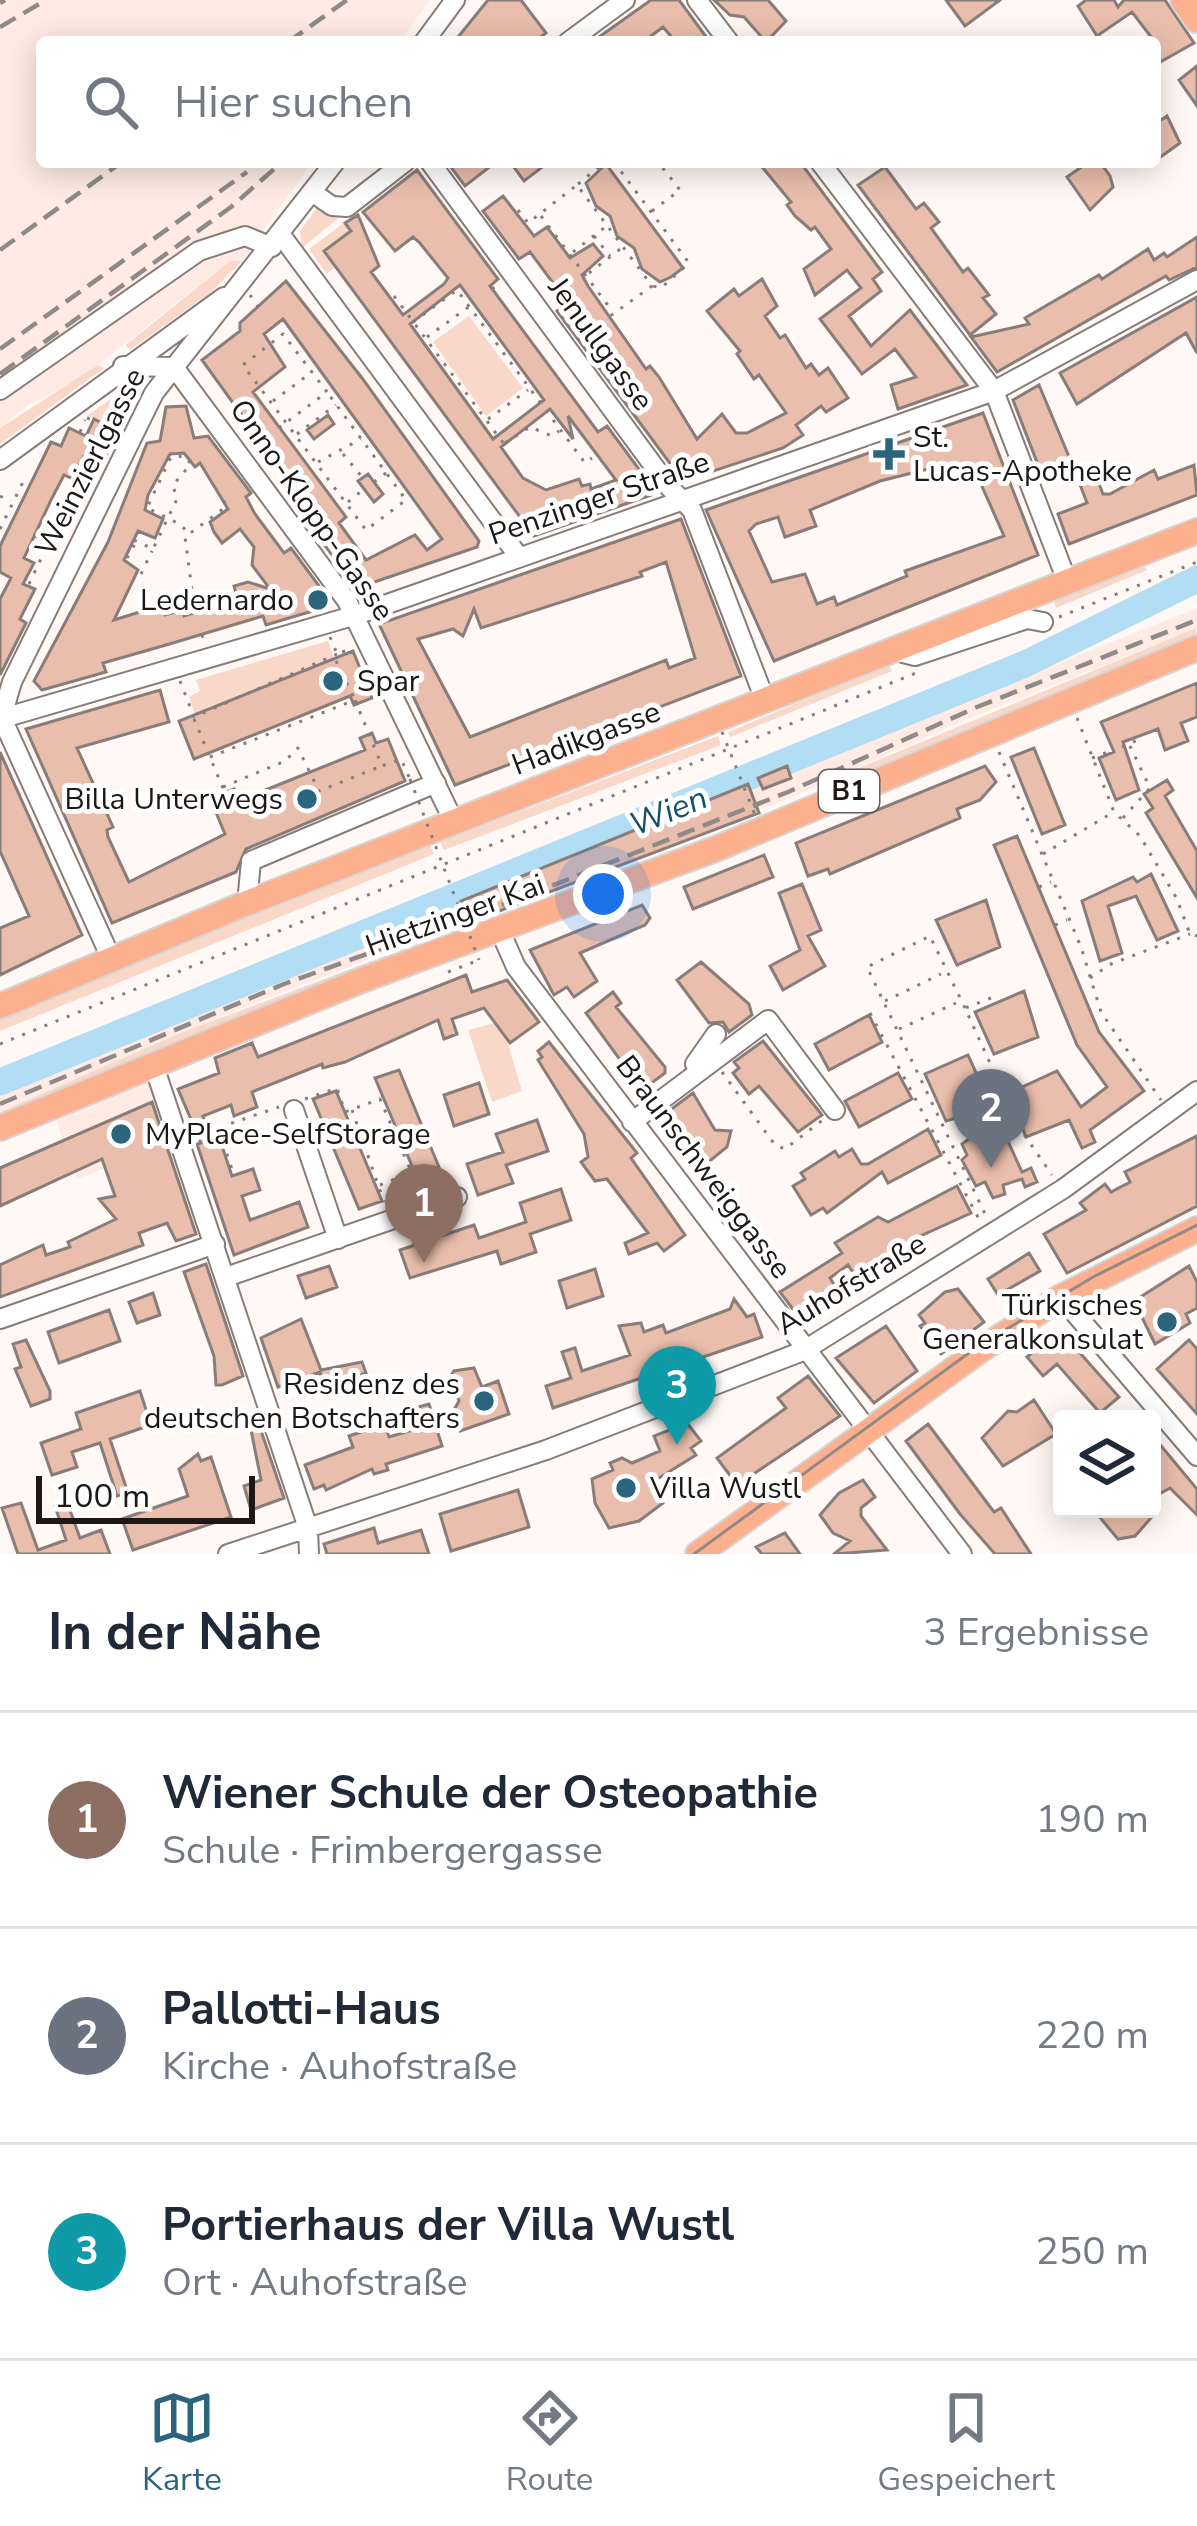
<!DOCTYPE html>
<html lang="de">
<head>
<meta charset="utf-8">
<style>
  body { margin:0; font-family:"Nunito Sans",sans-serif; background:#f6f6f7; color:#1f2937 }
  .controls { position:absolute; right:36px; bottom:36px; display:grid; overflow:hidden; border-radius:12px; box-shadow:0 6px 30px #0003 }
  .controls button { width:108px; height:108px; display:grid; place-items:center; padding:0; border:0; border-bottom:3px solid #e0e1e3; background:#fff; color:#1f2937; font:60px sans-serif }
  .scale { position:absolute; left:36px; bottom:30px; width:219px; box-sizing:border-box; padding-left:12px; border:6px solid #1c1816; border-top:0; font-size:33px; line-height:42px; white-space:nowrap; color:#1c1816; -webkit-text-stroke:9px #fff; paint-order:stroke }
  .you { position:absolute; left:603px; top:894px; width:42px; height:42px; margin:-30px; border:9px solid #fff; border-radius:50%; background:#1a73e8; box-shadow:0 0 0 18px #1a73e833 }
  .badge { display:grid; place-items:center; width:78px; height:78px; border-radius:50%; background:#2b647d; color:#fff; font-size:39px; font-weight:700 }
  .pin { position:absolute; translate:-50% -99px; filter:drop-shadow(0 3px 6px #0008) }
  .pin::after { content:''; position:absolute; top:63px; width:42px; height:36px; background:inherit; clip-path:polygon(0 0,100% 0,50% 100%) }
  .list { margin:0; padding:0; list-style:none }
  h2 { display:flex; justify-content:space-between; align-items:center; height:156px; margin:0; padding:0 48px; font-size:51px }
  h2 small { font-size:39px; font-weight:400; color:#747a83 }
  .list li { display:grid; grid-template-columns:78px 1fr auto; gap:36px; align-items:center; box-sizing:border-box; height:216px; padding:0 48px; border-top:3px solid #e0e1e3 }
  .list b { display:block; font-size:45px; white-space:nowrap }
  .list p { margin:0; font-size:39px; white-space:nowrap; color:#747a83 }
  .list em { font-size:39px; font-style:normal; color:#747a83 }
  .icon { flex:none; width:66px; height:66px; fill:none; stroke:currentColor; stroke-width:2; stroke-linecap:round; stroke-linejoin:round }
  .map { position:relative; flex:none; width:1197px; height:1554px; overflow:hidden }
  .search { position:absolute; background:#fff; box-shadow:0 6px 30px #0003; left:36px; right:36px; top:36px; height:132px; display:flex; align-items:center; gap:30px; box-sizing:border-box; padding:0 42px; border-radius:12px; color:#747a83; font-size:45px }
  .sheet { height:804px; background:#fff }
  nav { display:flex; justify-content:space-around; align-items:center; box-sizing:border-box; height:168px; border-top:3px solid #e0e1e3; background:#fff; font-size:33px; color:#747a83 }
  nav a { display:grid; justify-items:center; gap:6px }
  nav .on { color:#2b647d }
  .map>svg:first-child { display:block }
  .built { fill:#ffebe3 }
  .green { fill:#f9d7c9 }
  .lines { fill:none; stroke-linecap:round; stroke-linejoin:round }
  .river { stroke:#b1def5; stroke-width:27 }
  .building { fill:#eabeac; stroke:#887d79; stroke-width:3; fill-rule:evenodd }
  .minor-casing { stroke:#867c78; stroke-width:22 }
  .major-casing { stroke:#d6d5d5; stroke-width:28 }
  .path { stroke:#837d7b; stroke-width:3; stroke-dasharray:3 9; stroke-linecap:butt }
  .minor { stroke:#fff; stroke-width:18 }
  .major { stroke:#fdb08e; stroke-width:24 }
  .tram { stroke:#8f8987; stroke-width:3 }
  .rail { stroke:#8f8987; stroke-width:4.5; stroke-dasharray:18 9; stroke-linecap:butt }
  .path-bridge { stroke:#837d7b; stroke-width:3; stroke-dasharray:3 9; stroke-linecap:butt }
  .poi-dot { fill:#2b647d; stroke:#fff; stroke-width:4.5 }
  .labels { text-anchor:middle; stroke-width:10; stroke-linejoin:round; paint-order:stroke }
  .shield { fill:#fff; stroke:#605d5c; stroke-width:3 }
  .shield-label { font-size:27px; font-weight:bold; fill:#1c1816 }
  .street-label { font-size:30px; fill:#1c1816; stroke:#fff }
  .poi-label { font-size:30px; fill:#1c1816; stroke:#fff; text-anchor:start }
  .water-label { font-size:33px; font-style:italic; fill:#185068; stroke:#fff }
</style>
</head>
<body>
<div class="map">
<svg width="1197" height="1554" viewBox="0 0 1197 1554">
  <rect width="100%" height="100%" fill="#fff8f5"/>
  <path class="built" d="M0 0H430L399 42H42V162H312L242 261H230L81 378 28 405 0 428Z
    M1197 608V628L960 722 792 797 247 1006 0 1112V1089L147 1025Z
    M141 1057 169 1143 77 1179 48 1098Z"/>
  <path class="green" d="M319 205 343 214 302 248 300 231Z
    M345 222 351 231 324 251 335 267 327 274 309 249Z
    M230 261H242L210 293 130 350 126 345Z
    M469 316 523 388 486 416 433 342Z
    M98 365 104 368 0 444V428Z
    M126 388 133 395 118 427 110 424 123 396 105 422 87 416Z
    M1142 564 1147 570 1056 608 1053 599Z
    M1196 628 1197 639 857 776 854 770Z
    M328 641 334 658 195 715 189 697 200 691 196 680Z
    M888 665 892 671 730 737 728 732Z
    M718 736 721 745 444 850 440 842Z
    M429 843 434 854 0 1031V1017Z
    M456 929 460 938 271 1004 0 1120V1112L181 1033Z
    M495 1023 507 1040 522 1091 492 1102 468 1030Z"/>
  <g class="lines">
    <path class="river" d="M0 1082 1025 664 1197 579"/>
  </g>
  <path class="building" d="M488 0H521L546 33 534 42H454Z
    M651 0H679L710 42H676L663 27 643 42H592Z
    M714 0H768L786 21 766 42 744 17 730 15Z
    M946 0H1000L965 26Z
    M1086 0H1114L1118 7 1124 0H1165L1194 43 1155 65V42L1132 12 1097 36 1078 6Z
    M1197 66V106L1179 80Z
    M1167 116 1180 143 1159 158 1155 124Z
    M447 162H496L465 186Z
    M510 162H549L524 181Z
    M758 162H800L882 272 873 279 881 291 849 316 871 346 910 310 967 385 898 409 891 385 916 377 895 349 862 374 820 319 861 288 847 270 815 295 804 269 831 249 815 227 811 230 795 216 787 205 791 202Z
    M1076 162H1100L1110 176 1113 187 1090 210 1067 177 1080 168Z
    M606 164 683 268 671 277 660 282 642 269 634 248 617 236 610 216 596 206 586 183Z
    M885 167 916 209 924 203 939 222 931 228 963 272 968 268 989 295 983 298 996 314 970 335 858 185Z
    M417 170 498 279 490 286 598 432 607 426 653 488 651 495 534 536 324 251 351 231 345 223 358 215 379 266 371 272 403 315 444 284 448 278 419 242 413 237 395 251 363 212ZM460 285 544 400 493 439 410 324ZM550 409 573 439 568 416 616 480 591 489 590 484 582 486 579 479 546 490 523 478 501 447Z
    M503 196 534 236 547 227 570 258 593 244 603 256 582 275 588 286 646 369 650 366 659 377 697 439 722 414 736 433H747L786 413 759 375 754 379 737 354 740 351 707 311 734 289 739 296 762 279 777 306 765 316 780 338 785 335 806 368 811 364 819 375 828 368 848 398 826 412 821 406 796 425 803 435 783 448 683 481 557 311 568 303 530 252 519 259 483 211Z
    M1197 237V267L1169 280 1166 276 997 372 971 337 1029 324 1025 318 1099 275 1102 279 1148 249 1154 260 1164 253 1167 257Z
    M286 281 362 378 479 541 477 547 357 588 317 535 324 529 202 360 240 331V323ZM283 319 442 539 427 550 415 535 366 560 339 523 346 517 253 392 285 367 264 334Z
    M1197 297V353L1186 333 1077 404 1060 373Z
    M1039 385 1075 471 1045 483 1013 400Z
    M186 406 194 438 208 436 251 493 246 497 255 514 284 553 291 548 328 598 326 607 266 625 263 616 166 645 103 663 106 672 42 690 34 681 108 542 147 443 160 441 166 407ZM184 453 195 467 200 463 228 509 210 522 214 532 222 543 240 529 254 547 252 565 270 589 248 582 234 586 236 593 205 603 207 609 184 616 182 610 165 615 162 605 114 620 138 570 124 560 138 531 155 538 163 519 145 510 148 495 170 454Z
    M983 413 1038 555 774 661 706 510ZM936 467 940 478 976 473 1004 536 905 571 907 576 837 605 834 597 817 604 805 574 772 582 749 531 756 524 778 517 785 537 816 526 810 510 880 481Z
    M328 415 334 424 314 439 307 430Z
    M94 419 118 431 101 466 83 457 73 479 64 475 51 500 24 558 34 563 23 584 35 589 20 619 26 623 0 675V599L11 578 0 572V546L51 442 61 446 69 428 86 436Z
    M1194 465 1197 495 1069 544 1058 514 1087 503 1079 482 1096 476 1103 494H1110L1154 470 1158 479Z
    M368 474 383 494 374 502 358 481Z
    M681 519 741 676 455 785 379 624ZM666 562 695 658 669 668 666 660 470 737 418 639 453 629 463 636 474 609 481 628 642 576 640 572Z
    M353 651 372 698 354 705 350 696 194 759 179 721Z
    M1197 683V717L1181 723 1188 741 1165 750 1158 729 1123 742 1139 790 1116 800 1099 758 1114 752 1101 722Z
    M160 690 169 722 77 748 113 827 107 830 108 837 129 882 225 834 210 798 234 789 238 801 268 789 365 750 360 738 372 733 376 743 388 739 405 781 246 849 236 872 112 923 26 729Z
    M1034 748 1065 825 1042 834 1011 757Z
    M0 752 82 935 0 975V928L29 916 0 851Z
    M787 766 791 778 763 789 758 778Z
    M985 766 996 782 980 800 957 809 960 818 830 874 828 869 808 876 796 843Z
    M1167 780 1173 790 1165 796 1197 851V898L1146 813 1153 808 1144 794Z
    M748 784 759 813 470 922 461 901Z
    M1017 836 1099 1032 1144 1091 1090 1130 1095 1142 1082 1148 1069 1120 1026 1137 1009 1093 1057 1071 1081 1107 1107 1087 1077 1045 994 845Z
    M764 855 773 877 693 909 684 887Z
    M1151 874 1178 931 1157 940 1136 896 1108 906 1122 953 1100 961 1082 901 1133 877 1137 882Z
    M802 884 821 930 808 936 825 966 783 990 770 966 800 950 779 893Z
    M986 900 1000 947 957 965 936 920Z
    M642 905 650 918 645 925 580 953 597 981 574 997 567 987 554 995 530 950Z
    M701 962 749 1004 752 1015 729 1032 723 1022 709 1023 677 980Z
    M466 975 472 992 507 980 539 1022 510 1043 484 1008 452 1019 457 1034 444 1039 438 1020 345 1062 323 1068 322 1064 252 1092 257 1107 234 1116 231 1105 203 1116 212 1139 219 1137 232 1176 253 1169 260 1190 242 1196 250 1220 299 1202 308 1227 234 1255 197 1144 201 1143 178 1089 219 1073 215 1058 252 1043 258 1057Z
    M1024 991 1038 1037 994 1054 975 1012Z
    M613 992 621 1003 616 1007 665 1067V1073L642 1090 586 1013Z
    M869 1015 882 1042 829 1070 815 1044Z
    M763 1041 822 1115 798 1132 759 1086 749 1094 733 1073 739 1068 734 1062Z
    M549 1042 637 1153 631 1158 685 1235 664 1251 657 1243 629 1254 625 1243 648 1233 607 1179 595 1181 581 1162 588 1157 584 1134 538 1060 542 1057 538 1051Z
    M968 1055 990 1103 974 1117 991 1144 1006 1137 1022 1172 1031 1168 1037 1182 1025 1187 1022 1179 1003 1185 1005 1194 993 1198 985 1182 976 1186 962 1160 967 1155 962 1144 969 1139 959 1117 946 1121 925 1074Z
    M399 1070 441 1172 418 1180 375 1078Z
    M898 1073 912 1099 859 1127 845 1101Z
    M479 1083 489 1114 454 1126 444 1095Z
    M336 1091 382 1201 359 1209 313 1099Z
    M693 1093 715 1130 731 1131 727 1147 701 1168 662 1116Z
    M152 1102 196 1234 176 1241 167 1223 139 1233 143 1245 0 1297V1265L43 1245 46 1255 70 1247 68 1242 116 1219 99 1199 115 1196 102 1159 0 1206V1168Z
    M537 1120 548 1151 506 1165 513 1183 478 1195 467 1164 503 1152 496 1134Z
    M928 1129 941 1155 888 1183 882 1172 827 1213 823 1208 811 1215 793 1186 805 1179 801 1173 835 1151 839 1157 852 1149 861 1164H868Z
    M1197 1136V1206L1067 1273 1044 1234 1086 1210 1080 1203 1105 1184 1111 1192 1130 1182 1125 1172Z
    M957 1186 971 1213 916 1238 856 1277 848 1265 830 1278 838 1291 810 1314 808 1310 798 1316 780 1292 842 1253 835 1243 848 1235 878 1217 888 1222Z
    M561 1189 571 1220 530 1234 536 1252 501 1264 497 1251 410 1278 400 1250 474 1225 479 1238 526 1222 520 1203Z
    M1029 1253 1040 1271 998 1295 988 1279Z
    M206 1264 243 1376 222 1385H216L214 1356 184 1272Z
    M329 1266 337 1287 306 1298 298 1276Z
    M1189 1266 1197 1282V1308L1186 1314 1190 1323 1155 1344 1134 1301Z
    M595 1269 603 1296 567 1308 559 1281Z
    M958 1289 984 1322 941 1354 920 1326 925 1323 919 1315 945 1292Z
    M153 1293 160 1315 137 1323 129 1302Z
    M734 1299 747 1317 754 1314 762 1337 553 1408 546 1386 571 1378 562 1352 575 1348 582 1371 630 1355 619 1326 641 1323 644 1332 663 1325 666 1333 730 1309Z
    M109 1310 120 1341 59 1363 48 1332Z
    M301 1319 321 1370 362 1362 366 1373 335 1383 334 1378 323 1382 320 1372 278 1387 261 1338Z
    M886 1326 917 1371 874 1403 836 1358Z
    M1051 1337 1064 1352 1072 1344 1119 1397 1100 1413 1057 1364 1043 1376 1027 1357Z
    M26 1340 50 1391V1399L31 1406 15 1369 21 1367 13 1344Z
    M1189 1340 1197 1349V1414L1157 1369Z
    M474 1368 482 1387 498 1381 509 1414 460 1431 454 1410 459 1401 450 1377 454 1371Z
    M808 1376 840 1416 737 1485 717 1458 786 1408 778 1398Z
    M140 1391 151 1425 110 1439 128 1493 117 1496 100 1443 72 1452 77 1467 52 1475 41 1443 81 1429 76 1413Z
    M1034 1400 1056 1434 1003 1466 982 1438 1008 1411 1017 1412Z
    M429 1404 442 1446 386 1464 388 1470 374 1474 372 1469 326 1490 324 1485 314 1489 305 1465 353 1447 349 1436 385 1424 389 1437 420 1428 414 1408Z
    M258 1422 284 1498 251 1510 244 1486 261 1480 250 1425Z
    M687 1423 701 1441 691 1448 696 1455 654 1481 663 1503 639 1521 609 1528 595 1503 592 1479 613 1470 610 1463 622 1458 632 1463 660 1451 654 1436Z
    M928 1424 994 1512 1001 1508 1031 1554H995L960 1514 906 1441Z
    M1152 1435 1197 1489V1515L1170 1488 1152 1498Z
    M198 1454 201 1461 211 1457 231 1517 133 1550 122 1519 188 1496 179 1469Z
    M863 1480 875 1497 861 1508V1516L887 1550 834 1554 850 1541 833 1533 820 1515 839 1493Z
    M518 1490 529 1527 451 1551 440 1514Z
    M67 1502 80 1538 101 1530 110 1554H18L2 1508 21 1503 38 1550 66 1540 55 1506Z
    M1104 1509H1144L1151 1518 1135 1536 1118 1539 1097 1514Z
    M374 1528 378 1543 421 1530 429 1554H327L324 1544Z
    M785 1533 800 1554H762L756 1547Z"/>
  <g class="lines">
    <defs>
      <path id="minor" d="M697 0 729 42
        M424 42 455 0
        M568 42 625 0
        M430 162 670 488 692 510 765 700
        M820 162 994 391 1067 581
        M312 192 332 206 347 207 405 162
        M281 235 519 557
        M123 366 174 367
        M174 367 347 601 454 822
        M0 390 199 251 245 236 272 247
        M0 460 224 297
        M892 650 915 656 1027 619 1043 622
        M0 714 111 958
        M2 716 12 682 154 393 335 162
        M0 719 356 615 994 391 1197 280
        M247 903 251 861 436 783
        M501 933 516 967 962 1554
        M153 1063 308 1528 309 1554
        M695 1064 716 1034
        M294 1110 338 1239
        M632 1122 768 1020 835 1110
        M226 1277 457 1197
        M1061 1297 1197 1456
        M0 1319 215 1244
        M228 1554 546 1450 803 1351 1063 1189 1197 1091"/>
      <path id="major" d="M1183 0 1197 20
        M0 1006 247 903 1197 531
        M0 1128 362 980 718 848 1197 648
        M698 1554 982 1349 1061 1297 1197 1229"/>
    </defs>
    <use href="#minor" class="minor-casing"/>
    <use href="#major" class="major-casing"/>
    <path class="path" d="M1020 42 1029 36
      M614 162 689 263 661 288 653 286
      M578 184 605 162
      M518 210 528 223 577 185 652 286 599 324
      M652 211 680 190 658 162
      M541 216 613 312
      M594 236 610 256
      M573 252 604 228
      M589 273 623 247
      M492 289 501 282
      M250 295 259 308
      M394 296 504 444 499 448
      M413 322 457 290 585 463 592 458
      M427 337 474 303
      M273 401 312 372
      M87 418 116 428
      M488 419 528 390
      M279 428 327 392 283 334 243 365 366 530 406 500 327 392
      M80 432 85 420
      M297 434 336 405
      M505 443 530 427 552 436 559 431
      M251 448 259 442
      M343 454 363 478
      M318 462 361 439
      M374 482 386 473
      M0 496 11 501
      M348 502 364 489
      M0 529 24 480
      M35 536 47 542
      M134 540 153 549 177 499 173 485 191 464 185 456 171 457 147 508 168 518C177 523 183 526 189 534
      M127 558 135 544
      M141 574 152 551
      M29 584 87 462
      M195 613 185 537 227 506 221 497
      M1059 617 1197 562
      M202 635 205 644
      M330 637 337 654 350 649
      M336 661 355 700
      M180 681 194 717 337 654
      M1077 718 1114 812 1140 836 1177 899 1190 934 1197 936
      M194 719 230 805
      M1122 747 1138 740
      M999 752 1081 947 1101 1012 1161 1100
      M210 757 355 700 382 766 401 759 409 777
      M1092 758 1113 750
      M223 787 285 761 298 748 319 791 379 767
      M1123 818 1150 788 1129 744
      M1043 854 1112 813
      M1039 887 1051 882
      M1055 925 1067 920
      M448 972 479 960
      M1090 978 1111 964 1190 934
      M991 998 965 1008 1019 1127 1052 1175
      M885 1001 941 974
      M965 1008 930 936 867 967 987 1218
      M870 1013 980 1221
      M899 1029 956 1003
      M0 1044 916 673
      M722 1072 775 1145 785 1149 824 1119
      M305 1099 337 1088 345 1112 380 1099 419 1190
      M352 1110 384 1202
      M219 1131 234 1175
      M197 1135 279 1107
      M380 1185 410 1173"/>
    <use href="#minor" class="minor"/>
    <use href="#major" class="major"/>
    <path class="tram" d="M694 1554 977 1347 1093 1277 1197 1225"/>
    <path class="rail" d="M0 3 5 0
      M0 27 46 0
      M288 42 347 0
      M0 250 122 162
      M0 349 247 172
      M0 374 231 207 282 162
      M0 1104 284 984 521 898 788 792 977 707 1197 620"/>
    <path class="path-bridge" d="M722 732 755 815 759 813
      M410 779 479 960"/>
  </g>
  <g class="poi-dot">
    <path d="M883 436h12v12h12v12h-12v12h-12v-12h-12v-12h12z"/>
    <circle cx="318" cy="600" r="12"/>
    <circle cx="333" cy="681" r="12"/>
    <circle cx="307" cy="799" r="12"/>
    <circle cx="121" cy="1134" r="12"/>
    <circle cx="1167" cy="1322" r="12"/>
    <circle cx="484" cy="1401" r="12"/>
    <circle cx="626" cy="1488" r="12"/>
  </g>
  <g class="labels">
    <rect class="shield" x="819" y="770" width="60" height="42" rx="9"/>
    <g class="shield-label">
      <text x="849" y="800">B1</text>
    </g>
    <g class="street-label">
      <text transform="translate(601 344) rotate(54)" y="10">Jenullgasse</text>
      <text transform="translate(90 462) rotate(-63)" y="10">Weinzierlgasse</text>
      <text transform="translate(599 498) rotate(-19)" y="10">Penzinger Straße</text>
      <text transform="translate(312 510) rotate(55)" y="10">Onno-Klopp-Gasse</text>
      <text transform="translate(586 738) rotate(-21)" y="10">Hadikgasse</text>
      <text transform="translate(455 915) rotate(-20)" y="10">Hietzinger Kai</text>
      <text transform="translate(704 1167) rotate(53)" y="10">Braunschweiggasse</text>
      <text transform="translate(851 1284) rotate(-31)" y="10">Auhofstraße</text>
    </g>
    <g class="poi-label">
      <text x="913" y="447">St.<tspan x="913" dy="34">Lucas-Apotheke</tspan></text>
      <text x="294" y="610" text-anchor="end">Ledernardo</text>
      <text x="357" y="691">Spar</text>
      <text x="283" y="809" text-anchor="end">Billa Unterwegs</text>
      <text x="145" y="1144">MyPlace-SelfStorage</text>
      <text x="1143" y="1315" text-anchor="end">Türkisches<tspan x="1143" dy="34">Generalkonsulat</tspan></text>
      <text x="460" y="1394" text-anchor="end">Residenz des<tspan x="460" dy="34">deutschen Botschafters</tspan></text>
      <text x="650" y="1498">Villa Wustl</text>
    </g>
    <g class="water-label">
      <text transform="translate(668 810) rotate(-22)" y="12">Wien</text>
    </g>
  </g>
</svg>
<div class="controls">
<button><svg class="icon" aria-label="layers" viewBox="0 0 24 24"><path d="M12 4l9 5-9 5-9-5zM3 14l9 5 9-5"/></svg></button>
</div>
<div class="scale">100 m</div>
<div class="you"></div>
<div class="pin badge" style="left:424px;top:1263px;background:#8d6e63">1</div>
<div class="pin badge" style="left:991px;top:1168px;background:#6b7280">2</div>
<div class="pin badge" style="left:677px;top:1445px;background:#0f9aa8">3</div>
<div class="search"><svg class="icon" aria-label="search" viewBox="0 0 24 24"><circle cx="10" cy="10" r="6"/><path d="M15 15l6 6"/></svg>Hier suchen</div>
</div>
<section class="sheet">
<h2>In der Nähe<small>3 Ergebnisse</small></h2>
<ul class="list">
<li><span class="badge" style="background:#8d6e63">1</span><div><b>Wiener Schule der Osteopathie</b><p>Schule · Frimbergergasse</p></div><em>190 m</em></li>
<li><span class="badge" style="background:#6b7280">2</span><div><b>Pallotti-Haus</b><p>Kirche · Auhofstraße</p></div><em>220 m</em></li>
<li><span class="badge" style="background:#0f9aa8">3</span><div><b>Portierhaus der Villa Wustl</b><p>Ort · Auhofstraße</p></div><em>250 m</em></li>
</ul>
</section>
<nav>
<a class="on"><svg class="icon" aria-label="map" viewBox="0 0 24 24"><path d="M3 6l6-2 6 2 6-2v14l-6 2-6-2-6 2zM9 4v14M15 6v14"/></svg>Karte</a>
<a><svg class="icon" aria-label="directions" viewBox="0 0 24 24"><path d="M12 3l9 9-9 9-9-9zM9 14v-3h6M13 9l2 2-2 2"/></svg>Route</a>
<a><svg class="icon" aria-label="saved" viewBox="0 0 24 24"><path d="M7 4h10v16l-5-4-5 4z"/></svg>Gespeichert</a>
</nav>
</body>
</html>
